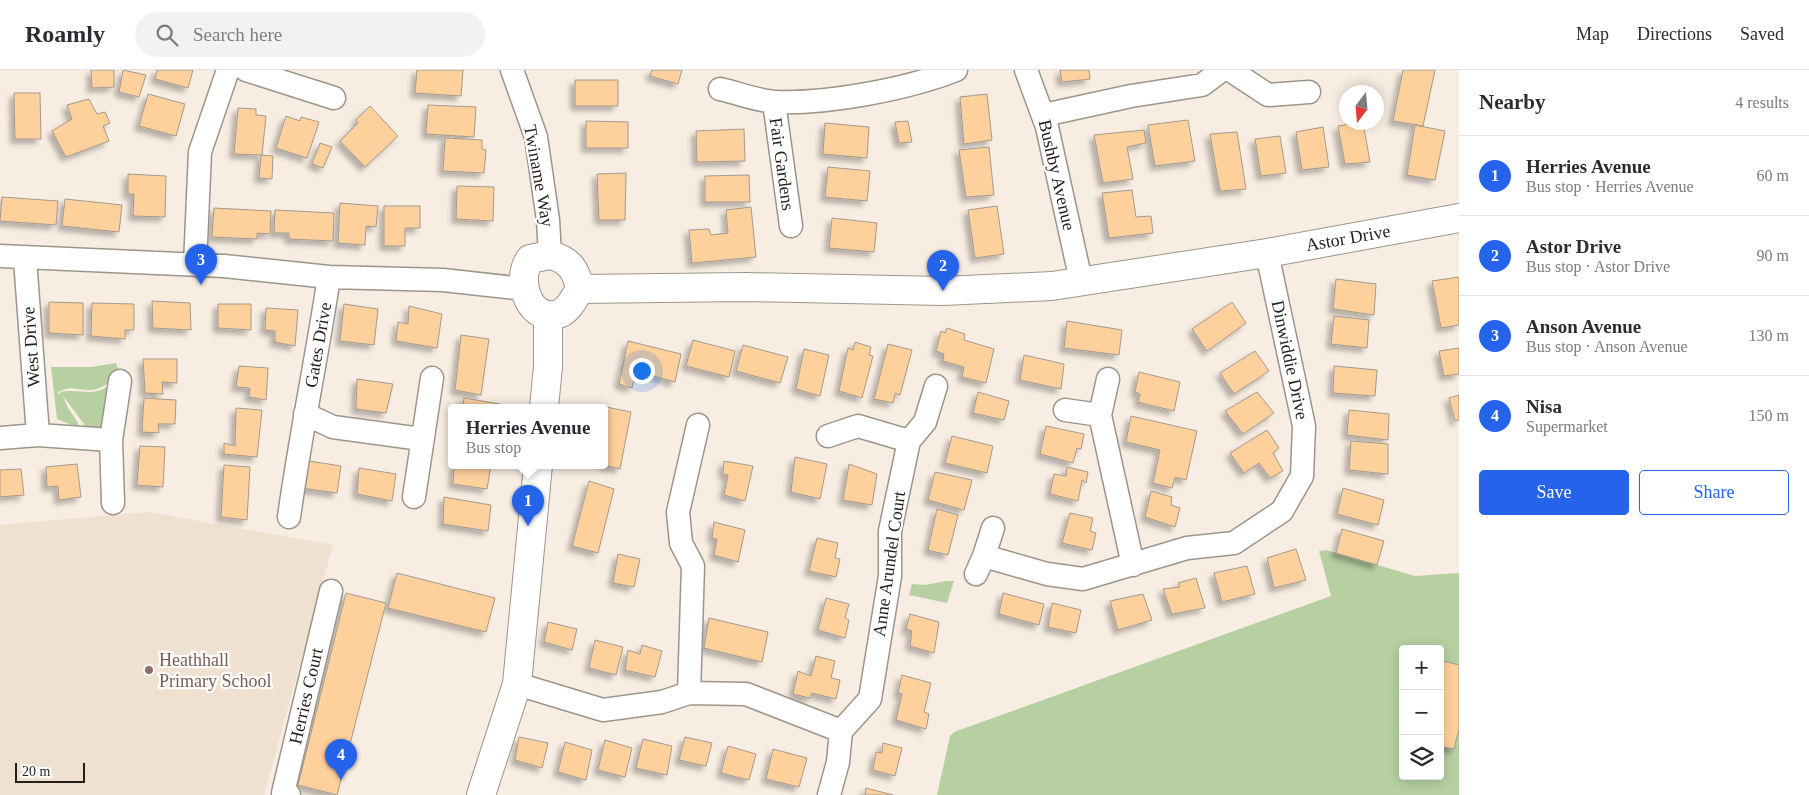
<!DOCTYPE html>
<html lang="en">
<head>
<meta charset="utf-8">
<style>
  body { margin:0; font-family:Georgia,serif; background:#f2f2f3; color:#2b2b33 }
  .controls { position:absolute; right:15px; bottom:15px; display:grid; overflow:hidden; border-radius:5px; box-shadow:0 2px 12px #0003 }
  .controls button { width:45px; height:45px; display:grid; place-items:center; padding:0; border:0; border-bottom:1px solid #e1e1e2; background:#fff; color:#2b2b33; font:25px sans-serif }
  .compass { position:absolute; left:1339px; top:15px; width:45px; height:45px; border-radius:50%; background:#fff; box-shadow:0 2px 12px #0003; rotate:196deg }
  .scale { position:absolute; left:15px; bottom:12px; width:70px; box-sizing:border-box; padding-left:5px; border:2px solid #231f1b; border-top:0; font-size:14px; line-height:18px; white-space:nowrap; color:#231f1b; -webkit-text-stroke:4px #fff; paint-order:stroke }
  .you { position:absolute; left:641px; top:300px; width:18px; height:18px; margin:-12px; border:4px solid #fff; border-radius:50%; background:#1a73e8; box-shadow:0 0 0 8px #1a73e833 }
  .badge { display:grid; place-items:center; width:32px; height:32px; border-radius:50%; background:#2563eb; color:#fff; font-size:16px; font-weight:700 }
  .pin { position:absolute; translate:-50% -41px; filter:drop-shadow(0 1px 2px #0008) }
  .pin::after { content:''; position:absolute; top:26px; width:18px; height:15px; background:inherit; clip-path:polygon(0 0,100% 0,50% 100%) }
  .popup { position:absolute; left:448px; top:334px; width:160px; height:65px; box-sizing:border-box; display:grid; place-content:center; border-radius:5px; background:#fff; filter:drop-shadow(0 1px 4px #0005); font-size:16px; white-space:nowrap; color:#7c7c81 }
  .popup b { font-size:19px; color:#2b2b33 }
  .popup::after { content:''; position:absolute; left:50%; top:100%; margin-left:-10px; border:10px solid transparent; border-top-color:#fff }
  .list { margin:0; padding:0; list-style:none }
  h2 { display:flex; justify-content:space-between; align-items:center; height:65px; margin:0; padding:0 20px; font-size:21px }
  h2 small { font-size:16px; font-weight:400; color:#7c7c81 }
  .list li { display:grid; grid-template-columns:32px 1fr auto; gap:15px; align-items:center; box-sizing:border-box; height:80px; padding:0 20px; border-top:1px solid #e1e1e2 }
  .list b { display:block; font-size:19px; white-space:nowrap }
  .list p { margin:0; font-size:16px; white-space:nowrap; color:#7c7c81 }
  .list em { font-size:16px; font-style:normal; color:#7c7c81 }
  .actions { display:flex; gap:10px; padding:15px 20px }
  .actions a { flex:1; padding:11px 0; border:1px solid #2563eb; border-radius:5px; text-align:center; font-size:18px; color:#2563eb }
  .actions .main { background:#2563eb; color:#fff }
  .icon { flex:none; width:28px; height:28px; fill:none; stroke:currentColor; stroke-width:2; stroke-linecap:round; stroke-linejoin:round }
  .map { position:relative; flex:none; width:1459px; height:725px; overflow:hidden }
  header { display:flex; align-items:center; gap:30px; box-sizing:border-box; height:70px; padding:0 25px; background:#fff; border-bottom:1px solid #e1e1e2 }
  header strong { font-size:24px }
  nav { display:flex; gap:28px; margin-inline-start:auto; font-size:18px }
  .search { width:350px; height:45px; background:#f2f2f3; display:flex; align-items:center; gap:12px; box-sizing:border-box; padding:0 18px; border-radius:28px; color:#7c7c81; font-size:19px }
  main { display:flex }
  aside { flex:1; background:#fff }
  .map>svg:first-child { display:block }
  .built { fill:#f0e0cf }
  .green { fill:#b6d0a2; fill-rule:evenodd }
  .building { fill:#fed09c; stroke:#a39a8f; filter:url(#shadow) }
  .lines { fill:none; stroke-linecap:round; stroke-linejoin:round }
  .minor-casing { stroke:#9e958a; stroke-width:25 }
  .tertiary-casing { stroke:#9e958a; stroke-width:30 }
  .minor { stroke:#fff; stroke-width:22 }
  .tertiary { stroke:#fff; stroke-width:28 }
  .education-dot { fill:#8d6e63; stroke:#fff; stroke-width:2 }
  .labels { text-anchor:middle; stroke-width:4.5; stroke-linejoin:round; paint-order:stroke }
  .street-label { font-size:18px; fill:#231f1b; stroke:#fff }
  .education-label { font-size:18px; fill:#785e54; stroke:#fff; text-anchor:start }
</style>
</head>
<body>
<header>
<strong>Roamly</strong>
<div class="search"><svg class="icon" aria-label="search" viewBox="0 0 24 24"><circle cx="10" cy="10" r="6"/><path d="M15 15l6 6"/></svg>Search here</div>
<nav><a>Map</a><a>Directions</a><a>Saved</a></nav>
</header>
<main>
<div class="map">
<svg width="1459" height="725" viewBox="0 0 1459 725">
  <defs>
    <filter id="shadow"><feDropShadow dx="-4.5" dy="4.5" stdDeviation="2.5" flood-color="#0004"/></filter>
  </defs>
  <rect width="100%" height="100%" fill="#f8ede2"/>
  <path class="built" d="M148 442 333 475 264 725H0V455Z"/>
  <path class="green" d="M116 293 120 305C112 310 102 319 92 320 78 321 70 314 57 323L61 324 60 322C84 318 95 330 115 310L108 353 95 359 85 368 84 354 63 326 67 336 78 353 77 357 57 349 51 297H91Z
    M1326 480 1415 506 1459 503V725H937L950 666 954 662 1331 526 1319 481ZM1403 579H1440V706H1403Z
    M946 511H954L947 533 909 525 912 514 925 515Z"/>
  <path class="building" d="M91 0H114V17L92 18Z
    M123 0 146 5 139 27 119 22Z
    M157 0H193L188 18 155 9Z
    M417 0H463L461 26 415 23Z
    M652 0H682L678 14 650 6Z
    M1060 0H1089L1090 9 1062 12Z
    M1403 0H1435L1423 56 1393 51Z
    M575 10H618V36H575Z
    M14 23H40L41 69H15Z
    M148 24 185 34 176 66 139 56Z
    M987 24 992 70 964 74 960 27Z
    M89 29 97 44 105 42 110 53 103 56 109 71 66 87 52 61 72 49 67 35Z
    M428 35 476 37 474 67 426 64Z
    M370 36 398 66 365 97 340 71 358 53 356 50Z
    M238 38 256 39V45L266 46 262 85 234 84Z
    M286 46 300 51 301 47 319 52 307 88 276 78Z
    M1188 50 1195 91 1155 96 1148 55Z
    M586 51 628 52V78H586Z
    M908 51 912 72 899 73 895 52Z
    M1363 52 1370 92 1345 94 1338 56Z
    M825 53 869 57 867 88 823 84Z
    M1415 55 1445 61 1435 110 1407 105Z
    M1323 57 1329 97 1302 100 1296 62Z
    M744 59 745 91 697 92 696 61Z
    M1144 60 1146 73 1127 77 1133 109 1103 113 1094 65Z
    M1237 62 1246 119 1220 121 1210 64Z
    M1280 66 1286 103 1261 106 1255 69Z
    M445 68 482 70V79L486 80 484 103 443 101Z
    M320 73 332 77 323 98 312 94Z
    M989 77 994 125 966 127 959 80Z
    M261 85 273 86 272 109 259 108Z
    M828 97 870 101 867 131 825 127Z
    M626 103 625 150H599L597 104Z
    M128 104 166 106 165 147 133 146 134 124H128Z
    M749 105 750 132H705V106Z
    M457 116 494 117 493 151 456 149Z
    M1132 120 1136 147 1151 146 1153 163 1109 168 1102 123Z
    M2 127 58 131 56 155 0 151Z
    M65 129 122 135 119 162 62 156Z
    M340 133 378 136 376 157 366 156 365 175 338 173Z
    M384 136H420V158H405V176H384Z
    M997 136 1004 184 975 188 968 140Z
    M751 137 756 187 692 193 689 160 709 159 711 165 728 163 726 140Z
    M214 138 271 141 270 164 257 163V169L212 167Z
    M275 140 334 143 333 171 289 169V163H274Z
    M832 148 877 153 874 182 829 178Z
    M1459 207V255L1441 258 1432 211Z
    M1336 209 1376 214 1374 245 1333 239Z
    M152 231 190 233 191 260 153 258Z
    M49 232 83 233V265L49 263Z
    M1232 232 1246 253 1207 281 1192 259Z
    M92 233 134 234V260H125V269L91 266Z
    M218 234H251V260L218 258Z
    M344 234 378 239 374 275 340 271Z
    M409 236 442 244 437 278 396 271 398 252 408 254Z
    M266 238 298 240 295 276 275 272V261L265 260Z
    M1334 246 1369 250 1367 278 1331 274Z
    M1067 251 1122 260 1119 285 1064 278Z
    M947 258 965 264 964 270 994 279 986 313 962 307 964 297 943 291 944 284 936 281 941 261 945 263Z
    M461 265 489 269 481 325 455 320Z
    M693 270 735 281 729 307 686 296Z
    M628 271 681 284 675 312 636 301 632 318 619 314Z
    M855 272 871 277 869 285 873 286 862 328 839 321 848 278 853 280Z
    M888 274 912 280 900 325 895 323 893 333 874 329Z
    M743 275 788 287 780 313 736 301Z
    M1459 278V304L1444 306 1439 281Z
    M804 279 829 285 820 326 796 319Z
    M1255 281 1269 301 1234 324 1220 303Z
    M1024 285 1064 294 1061 319 1020 310Z
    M143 289H177V313L162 312 163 324 145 323Z
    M239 296 268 298 266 330 249 327 250 318 236 317Z
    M1334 296 1377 300 1375 326 1333 323Z
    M1139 302 1180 312 1174 341 1138 332 1140 324 1135 322Z
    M357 309 393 314 386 343 356 339Z
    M978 322 1009 331 1004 350 973 343Z
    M1257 322 1274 343 1243 364 1225 341Z
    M1459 325V350L1455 351 1449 328Z
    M144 328 176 330 175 354H158L159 363 142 362Z
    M464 328 500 334 499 337H463Z
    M606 337 631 342 620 399 604 395Z
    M236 338 262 340 257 387 224 384V373L235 376Z
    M1349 340 1389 344 1388 370 1347 365Z
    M1131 346 1197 361 1186 410 1175 407 1172 418 1153 413 1160 380 1126 372Z
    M1046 356 1084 364 1081 379 1077 378 1073 393 1040 384Z
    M1267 360 1279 378 1273 383 1283 401 1270 408 1259 393 1244 403 1230 383Z
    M952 366 993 376 987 403 945 393Z
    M1351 371 1388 374V404L1349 400Z
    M140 376 165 377 163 417 137 415Z
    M795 387 827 394 820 429 791 422Z
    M303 390 341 396 337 423 301 418Z
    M724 391 753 396 745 431 724 425 728 405 723 404Z
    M77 394 81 427 59 430 58 416 47 417 46 397Z
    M849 394 877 404 872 435 843 430Z
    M224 395 250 397 247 450 221 447Z
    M454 395H491L487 419 453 414Z
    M1067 397 1088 402 1086 413 1082 410 1078 431 1050 424 1054 404 1066 406Z
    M359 398 396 404 392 431 357 424Z
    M21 399 24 425 0 427V400Z
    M935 402 972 410 964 440 928 430Z
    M589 411 614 419 598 483 572 476Z
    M1343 418 1384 430 1378 455 1337 444Z
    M1151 421 1172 427 1171 435 1180 438 1175 457 1145 447Z
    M444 427 491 435 488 461 443 454Z
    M937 439 958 445 948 485 928 480Z
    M1070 443 1093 448 1090 461 1096 463 1092 480 1062 473Z
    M714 452 745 460 738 492 714 485 717 469 712 468Z
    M1342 459 1384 471 1377 495 1336 483Z
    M817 468 838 473 835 488 840 489 836 507 809 501Z
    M1296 479 1306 510 1274 518 1267 488Z
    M618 484 640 489 634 517 613 513Z
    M1247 496 1255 524 1222 532 1214 503Z
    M397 503 495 528 486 562 388 538Z
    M1196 508 1205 538 1172 544 1163 519 1180 517 1178 513Z
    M346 523 386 533 337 725 298 715Z
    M1003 523 1044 534 1039 555 999 544Z
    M1143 524 1152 550 1118 560 1110 531Z
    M826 528 849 534 845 548 849 550 845 568 818 560Z
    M1052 533 1081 540 1076 563 1048 557Z
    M910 544 939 552 934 583 910 576 912 561 906 559Z
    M709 548 768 562 762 592 704 578Z
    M548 552 577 559 572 580 544 572Z
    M595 570 623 577 616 605 589 598Z
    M642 575 662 581 655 607 625 600 628 580 640 584Z
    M816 586 835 591 831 608 840 610 836 629 812 623 810 628 793 624 798 601 811 606Z
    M1440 590 1459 595V659L1454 679 1440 676Z
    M902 605 931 613 924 642 929 644 926 659 896 650 902 624 898 623Z
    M519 667 548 673 542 698 515 690Z
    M685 667 712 673 706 696 679 690Z
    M643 669 672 676 667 705 636 698Z
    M605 670 632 678 625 707 598 700Z
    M565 672 592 680 586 710 558 702Z
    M883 673 902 678 895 706 873 700 876 682 882 683Z
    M728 676 756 684 749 710 721 703Z
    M773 679 807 688 799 717 766 709Z
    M866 718 893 725H865Z"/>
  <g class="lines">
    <defs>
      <path id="minor" d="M246 0 334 28
        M512 0 536 67 548 150 550 185
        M1026 0 1047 57 1081 211
        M1230 0 1268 25 1309 22
        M720 19C738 23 758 31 776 32 828 34 908 19 956 0
        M774 32 791 156
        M1044 45 1131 26 1202 15 1222 0
        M0 186 224 196 329 207 443 210 524 219
        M25 189 38 365
        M195 195 200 82 228 0
        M1108 309 1100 345 1133 495
        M1065 340 1100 345
        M305 344 333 357 421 369
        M828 366 858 356 909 371 890 461V506L870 629 841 661 838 692 829 725
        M0 368 38 365 111 370
        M909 371 925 352 936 316
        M414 427 432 308
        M113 433 111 370 120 311
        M289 447C300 367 317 287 329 207
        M984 486 993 458
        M976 504 984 486 1047 504 1083 509 1187 478 1234 473 1282 441 1302 406 1304 356 1267 183
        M517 614 603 640 662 632 689 623 746 624 841 661
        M689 623 693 496 681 473 678 442 698 355
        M289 725 283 723 331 521"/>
      <path id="tertiary" d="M550 185C570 190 576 200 580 219 575 227 570 238 561 243 531 256 514 211 530 189Z
        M580 219 745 217 943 221 1052 216 1267 183 1459 148
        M544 337 548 297V245
        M481 725 517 614 538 395"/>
    </defs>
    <use href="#minor" class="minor-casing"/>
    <use href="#tertiary" class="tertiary-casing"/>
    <use href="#minor" class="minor"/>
    <use href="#tertiary" class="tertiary"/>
  </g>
  <circle class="education-dot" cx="149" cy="600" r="5"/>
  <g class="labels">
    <g class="street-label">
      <text transform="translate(782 94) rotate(82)" y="6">Fair Gardens</text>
      <text transform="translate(1057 105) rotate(77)" y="6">Bushby Avenue</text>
      <text transform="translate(539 106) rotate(80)" y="6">Twiname Way</text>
      <text transform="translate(1348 168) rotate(-10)" y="6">Astor Drive</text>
      <text transform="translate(318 275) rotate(-80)" y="6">Gates Drive</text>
      <text transform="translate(31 277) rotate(-94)" y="6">West Drive</text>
      <text transform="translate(1290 290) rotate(78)" y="6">Dinwiddie Drive</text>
      <text transform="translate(889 494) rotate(-82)" y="6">Anne Arundel Court</text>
      <text transform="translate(306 626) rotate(-77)" y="6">Herries Court</text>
    </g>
    <g class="education-label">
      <text x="159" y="596">Heathhall<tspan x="159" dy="21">Primary School</tspan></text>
    </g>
  </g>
</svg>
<div class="controls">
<button>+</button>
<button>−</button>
<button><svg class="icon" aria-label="layers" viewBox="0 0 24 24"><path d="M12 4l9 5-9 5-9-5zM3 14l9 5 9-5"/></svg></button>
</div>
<svg class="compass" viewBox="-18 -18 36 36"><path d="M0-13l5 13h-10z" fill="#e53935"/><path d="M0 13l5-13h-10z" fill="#7c7c81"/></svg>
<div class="scale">20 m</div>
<div class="you"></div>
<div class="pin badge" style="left:528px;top:456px">1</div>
<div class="popup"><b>Herries Avenue</b>Bus stop</div>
<div class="pin badge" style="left:943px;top:221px">2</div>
<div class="pin badge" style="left:201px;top:215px">3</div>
<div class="pin badge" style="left:341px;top:710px">4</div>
</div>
<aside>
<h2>Nearby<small>4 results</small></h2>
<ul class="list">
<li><span class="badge">1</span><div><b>Herries Avenue</b><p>Bus stop · Herries Avenue</p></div><em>60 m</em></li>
<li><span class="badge">2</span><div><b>Astor Drive</b><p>Bus stop · Astor Drive</p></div><em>90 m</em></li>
<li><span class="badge">3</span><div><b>Anson Avenue</b><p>Bus stop · Anson Avenue</p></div><em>130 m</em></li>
<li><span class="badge">4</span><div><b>Nisa</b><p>Supermarket</p></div><em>150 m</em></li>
</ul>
<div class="actions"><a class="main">Save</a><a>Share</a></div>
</aside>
</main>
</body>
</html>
